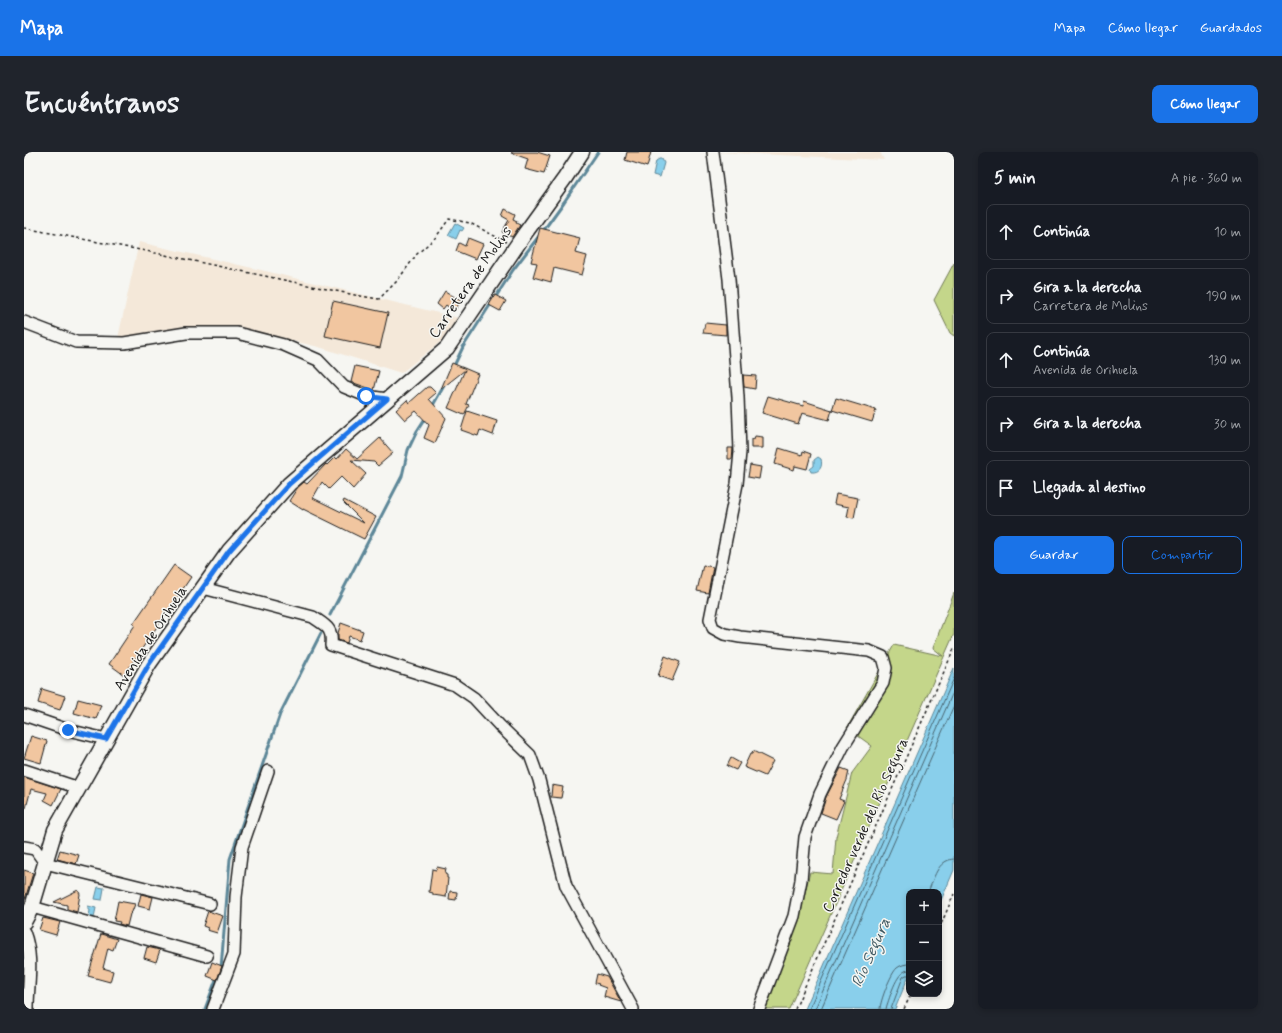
<!DOCTYPE html>
<html lang="es">
<head>
<meta charset="utf-8">
<style>
  body { margin:0; font-family:Mynerve,sans-serif; background:#20242c; color:#f1f3f6 }
  .controls { position:absolute; right:12px; bottom:12px; display:grid; overflow:hidden; border-radius:8px; box-shadow:0 2px 6px #0003 }
  .controls button { width:36px; height:36px; display:grid; place-items:center; padding:0; border:0; border-bottom:1px solid #363941; background:#171b24; color:#f1f3f6; font:20px sans-serif }
  .stop { position:absolute; width:12px; height:12px; margin:-9px; border:3px solid #1a73e8; border-radius:50%; background:#fff }
  .stop.end { background:#1a73e8; border-color:#fff; box-shadow:0 1px 4px #0008 }
  .list { margin:0; padding:0; list-style:none }
  h2 { display:flex; justify-content:space-between; align-items:center; height:52px; margin:0; padding:0 16px; font-size:17px }
  h2 small { font-size:13px; font-weight:400; color:#9ea1a6 }
  .list li { display:grid; grid-template-columns:26px 1fr auto; gap:12px; align-items:center; box-sizing:border-box; height:56px; margin:0 8px 8px; padding:0 8px; border:1px solid #363941; border-radius:8px }
  .list b { display:block; font-size:15px; white-space:nowrap }
  .list p { margin:0; font-size:13px; white-space:nowrap; color:#9ea1a6 }
  .list em { font-size:13px; font-style:normal; color:#9ea1a6 }
  .actions { display:flex; gap:8px; padding:12px 16px }
  .actions a { flex:1; padding:9px 0; border:1px solid #1a73e8; border-radius:8px; text-align:center; font-size:14px; color:#1a73e8 }
  .actions .main { background:#1a73e8; color:#fff }
  .icon { flex:none; width:22px; height:22px; fill:none; stroke:currentColor; stroke-width:2; stroke-linecap:round; stroke-linejoin:round }
  .map { position:relative; flex:none; width:930px; height:857px; overflow:hidden; border-radius:8px }
  header { display:flex; align-items:center; gap:24px; box-sizing:border-box; height:56px; padding:0 20px; background:#1a73e8; color:#fff }
  header strong { font-size:19px }
  nav { display:flex; gap:22px; margin-inline-start:auto; font-size:14px }
  .intro { display:flex; align-items:center; justify-content:space-between; box-sizing:border-box; height:96px; padding:0 24px }
  h1 { margin:0; font-size:28px }
  .button { padding:10px 18px; border-radius:8px; background:#1a73e8; color:#fff; font-size:14px; font-weight:700 }
  main { display:flex; gap:24px; padding:0 24px }
  aside { flex:1; background:#171b24; border-radius:8px; box-shadow:0 2px 6px #0003 }
  .map>svg:first-child { display:block }
  .built { fill:#f4e8d9 }
  .green { fill:#c4d68a; stroke:#707953 }
  .water { fill:#89cfeb; stroke:#5d8798 }
  .lines { fill:none; stroke-linecap:round; stroke-linejoin:round }
  .shore { stroke:#48646f; stroke-width:1 }
  .stream { stroke:#5d8798; stroke-width:3 }
  .building { fill:#f1c6a0; stroke:#1c1c1c }
  .minor-casing { stroke:#1c1c1c; stroke-width:14 }
  .tertiary-casing { stroke:#1c1c1c; stroke-width:17 }
  .path { stroke:#1c1c1c; stroke-width:1.5; stroke-dasharray:3 3; stroke-linecap:butt }
  .minor { stroke:#f6f6f2; stroke-width:11 }
  .tertiary { stroke:#f6f6f2; stroke-width:14 }
  .route { stroke:#1a73e8; stroke-width:5 }
  .labels { text-anchor:middle; stroke-width:3; stroke-linejoin:round; paint-order:stroke }
  .street-label { font-size:15px; fill:#1c1c1c; stroke:#f6f6f2 }
  .water-label { font-size:16px; font-style:italic; fill:#425b64; stroke:#f6f6f2 }
</style>
</head>
<body>
<header>
<strong>Mapa</strong>
<nav><a>Mapa</a><a>Cómo llegar</a><a>Guardados</a></nav>
</header>
<div class="intro"><h1>Encuéntranos</h1><a class="button">Cómo llegar</a></div>
<main>
<div class="map">
<svg width="930" height="857" viewBox="0 0 930 857">
  <rect width="100%" height="100%" fill="#f6f6f2"/>
  <filter id="ink" filterUnits="userSpaceOnUse"><feTurbulence type="fractalNoise" baseFrequency=".025" numOctaves="2"/><feDisplacementMap in="SourceGraphic" scale="8" xChannelSelector="R" yChannelSelector="G"/><feConvolveMatrix kernelMatrix="1 2 1 2 8 2 1 2 1" color-interpolation-filters="sRGB"/></filter>
  <g filter="url(#ink)">
    <path class="built" d="M692 0H856L860 8Z
      M115 90 237 118 435 166 425 183 377 221 295 195 203 174 94 186Z"/>
    <path class="green" d="M930 111V184L926 181 910 148Z
      M930 441V482L765 857H740L781 740 786 720 809 722 812 685 828 621 848 594 823 576 870 493 919 504 909 496Z"/>
    <path class="water" d="M635 7H638L640 11 636 25 629 23 632 9Z
      M431 71 440 76 438 79 436 78 432 87 424 83Z
      M794 305 797 307C799 314 796 321 787 320L786 317 790 314V308Z
      M930 516V718L915 753V740H885V823L871 857H781Z
      M74 735 80 736 78 748 71 747Z
      M64 754 72 756 69 770 62 764 65 765 66 758 64 757Z"/>
    <g class="lines">
      <path class="shore" d="M904 740C910 727 913 708 930 707
        M785 857 930 526
        M791 857 930 538
        M797 857 930 553
        M856 857C856 849 867 821 873 816 877 813 881 812 885 812
        M862 857 863 853C867 842 873 818 885 818
        M867 857 879 825 882 823H885"/>
      <path class="stream" d="M519 79 540 50 574 0
        M471 146 489 118 515 84
        M429 216 439 195 468 150
        M408 255 421 232
        M306 463 378 324 384 298 393 279 402 265
        M197 816 206 707 256 562 297 481
        M181 857 193 825"/>
    </g>
    <path class="building" d="M488 0H513L526 4 520 22 501 17 504 7 487 1Z
      M603 0H627L623 15 601 8Z
      M481 57 491 62 489 67 493 69 492 71 496 73 488 85 478 80 485 68 478 64Z
      M516 76 556 86 552 101 563 104 558 123 530 116 527 130 509 125 513 111 507 110Z
      M444 86 459 92 452 107 432 99 435 91 441 94Z
      M421 139 437 149 430 159 422 153 419 157 413 152Z
      M471 143 482 149 476 159 465 153Z
      M309 149 364 161 356 196 301 184Z
      M681 171 702 173V183L679 181Z
      M428 211 454 222 442 252 445 253 440 263 424 256 441 218 417 237Z
      M331 214 355 219 350 238 327 230Z
      M719 223 732 224 731 237 720 235Z
      M403 235H406L412 241 405 247 422 266 411 291 400 286 405 273 392 259 381 268 372 258 383 248 385 251Z
      M744 244 779 254 780 249 808 258 805 268 778 261 774 272 738 261Z
      M812 246 852 258 848 270 808 258Z
      M443 259 473 269 469 283 456 278 454 284 437 278Z
      M731 284 739 285V296H727V287L730 288Z
      M356 286 369 301 354 314 350 310 327 308 342 322 329 337 317 325 305 337 298 330 289 346 340 371 319 350 320 348 352 365 340 387 279 357V358L265 349 274 335 280 330 283 332 302 312 303 313 311 305 313 307 322 297 333 307Z
      M704 296H709L708 307H704Z
      M755 296 778 303 779 299 787 302 783 317 771 314 770 318 751 312Z
      M726 313 737 315 735 327 724 325Z
      M812 342 834 346 830 366 823 365 825 355 810 352Z
      M150 413 167 425 100 523 85 512 111 473 109 472Z
      M679 413 689 415 684 441 673 439Z
      M317 471 339 479 336 488 325 484 323 491 314 488V481Z
      M641 504 656 510 648 529 634 524Z
      M18 537 41 544 36 558 14 551Z
      M54 547 77 553 72 567 50 561Z
      M7 584 23 589 17 611 0 606Z
      M729 599 749 609 741 624 720 615 726 602H728Z
      M707 606 716 611 712 618 703 614Z
      M817 616 825 619 823 628 815 647 820 649 812 667 797 661 802 645Z
      M0 625 37 637 29 653 20 648 23 641 7 637 2 656 0 655Z
      M528 633 539 635 537 646 527 645Z
      M36 698 55 703 52 712 33 707Z
      M413 715 422 717 421 722 423 723V726H424L422 745 409 743V741L405 740 408 717 412 718Z
      M0 718 9 721 1 747H0Z
      M54 738 56 742 53 760 43 757V753L30 750Z
      M426 739 433 740 432 748 425 747Z
      M117 742 129 745 126 757 114 754Z
      M94 749 111 752 108 760 106 762 103 774 95 772 96 770 90 769Z
      M184 759 199 764 193 781 183 778 184 776 179 774Z
      M19 766 36 770 32 783 15 778Z
      M77 782 93 787 89 798 84 796 79 816 89 819 86 830 64 824Z
      M123 795 136 798 132 810 120 806Z
      M188 810 198 814 193 828 183 824Z
      M573 822 583 825 597 850 580 845 582 836 574 833 575 832 571 831Z"/>
    <g class="lines">
      <defs>
        <path id="minor" d="M689 0 705 127 714 245 716 300 713 332 686 467 689 476 700 482 716 485 845 499 859 505 862 516 859 531 819 595 796 642 781 685 777 728 770 764 735 857
          M0 170 52 190 100 191 162 181H213L260 193 294 208 320 235 342 244 363 247
          M179 436 289 465C302 474 309 476 307 493L431 533 450 546 476 574 506 603 515 628 542 734 609 857
          M0 563 44 578 82 587
          M0 618 55 636
          M0 695 11 697 21 711 186 752
          M8 755 183 804
          M0 780C10 807 4 829 4 857
          M189 857 210 802 212 745 218 695 244 619"/>
        <path id="tertiary" d="M0 770 8 755 31 678 125 512 205 399 265 332 423 196 502 80 541 26 558 0"/>
      </defs>
      <use href="#minor" class="minor-casing"/>
      <use href="#tertiary" class="tertiary-casing"/>
      <path class="path" d="M0 76 122 99 331 143 355 147 373 129 393 102 412 85 425 67 446 71 482 90
        M915 777 930 742
        M771 857 930 497
        M880 857 887 842"/>
      <use href="#minor" class="minor"/>
      <use href="#tertiary" class="tertiary"/>
    </g>
  </g>
  <g class="lines" filter="url(#ink)">
    <path class="route" d="M44 578 82 587 125 512 205 399 265 332 363 247 342 244"/>
  </g>
  <g class="labels">
    <g class="street-label">
      <text transform="translate(446 130) rotate(-55)" y="5">Carretera de Molins</text>
      <text transform="translate(126 486) rotate(-57)" y="5">Avenida de Orihuela</text>
      <text transform="translate(841 673) rotate(-66)" y="5">Corredor verde del Río Segura</text>
    </g>
    <g class="water-label">
      <text transform="translate(846 800) rotate(-66)" y="6">Río Segura</text>
    </g>
  </g>
</svg>
<div class="controls">
<button>+</button>
<button>−</button>
<button><svg class="icon" aria-label="layers" viewBox="0 0 24 24"><path d="M12 4l9 5-9 5-9-5zM3 14l9 5 9-5"/></svg></button>
</div>
<div class="stop" style="left:342px;top:244px"></div>
<div class="stop end" style="left:44px;top:578px"></div>
</div>
<aside>
<h2>5 min<small>A pie · 360 m</small></h2>
<ul class="list">
<li><svg class="icon" aria-label="ahead" viewBox="0 0 24 24"><path d="M12 20V5M6 11l6-6 6 6"/></svg><div><b>Continúa</b></div><em>10 m</em></li>
<li><svg class="icon" aria-label="right" viewBox="0 0 24 24"><path d="M7 20v-9h11M14 6l5 5-5 5"/></svg><div><b>Gira a la derecha</b><p>Carretera de Molins</p></div><em>190 m</em></li>
<li><svg class="icon" aria-label="ahead" viewBox="0 0 24 24"><path d="M12 20V5M6 11l6-6 6 6"/></svg><div><b>Continúa</b><p>Avenida de Orihuela</p></div><em>130 m</em></li>
<li><svg class="icon" aria-label="right" viewBox="0 0 24 24"><path d="M7 20v-9h11M14 6l5 5-5 5"/></svg><div><b>Gira a la derecha</b></div><em>30 m</em></li>
<li><svg class="icon" aria-label="arrive" viewBox="0 0 24 24"><path d="M6 21V4h12l-3 4 3 4H6"/></svg><div><b>Llegada al destino</b></div></li>
</ul>
<div class="actions"><a class="main">Guardar</a><a>Compartir</a></div>
</aside>
</main>
</body>
</html>
